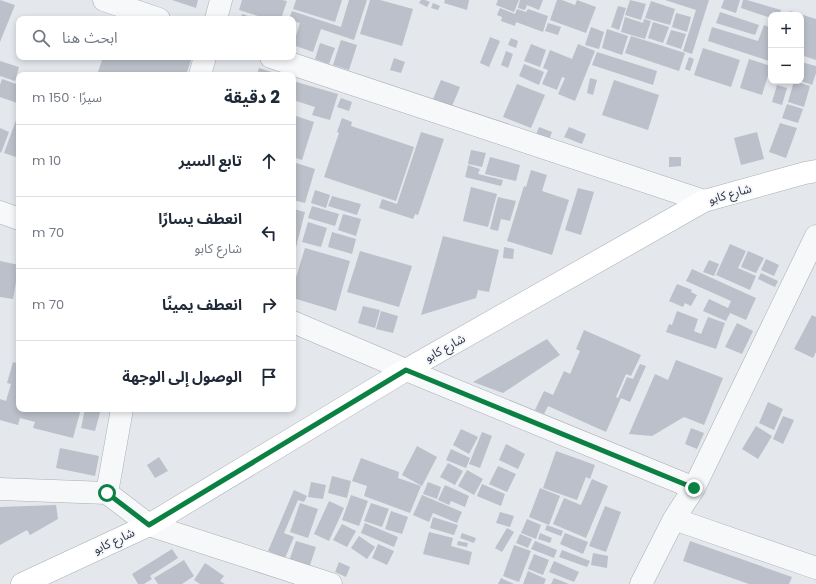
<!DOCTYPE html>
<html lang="ar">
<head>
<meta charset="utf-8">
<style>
  body { margin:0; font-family:Poppins,"Noto Sans Arabic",sans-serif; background:#f6f6f7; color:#1f2937; direction:rtl }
  .controls { position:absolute; right:12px; top:12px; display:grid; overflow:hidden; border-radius:8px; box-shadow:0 2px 6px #0003 }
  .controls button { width:36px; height:36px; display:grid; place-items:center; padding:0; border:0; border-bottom:1px solid #e0e1e3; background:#fff; color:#1f2937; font:20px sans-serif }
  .stop { position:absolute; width:12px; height:12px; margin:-9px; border:3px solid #0b8043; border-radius:50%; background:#fff }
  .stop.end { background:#0b8043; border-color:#fff; box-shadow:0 1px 4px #0008 }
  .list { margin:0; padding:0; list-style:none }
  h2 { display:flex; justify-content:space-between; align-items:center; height:52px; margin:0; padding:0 16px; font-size:17px }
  h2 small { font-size:13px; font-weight:400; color:#747a83 }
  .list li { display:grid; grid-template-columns:26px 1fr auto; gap:12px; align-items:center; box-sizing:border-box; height:72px; padding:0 16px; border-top:1px solid #e0e1e3 }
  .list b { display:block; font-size:15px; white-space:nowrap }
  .list p { margin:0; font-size:13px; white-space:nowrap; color:#747a83 }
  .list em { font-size:13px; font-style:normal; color:#747a83 }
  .icon { flex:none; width:22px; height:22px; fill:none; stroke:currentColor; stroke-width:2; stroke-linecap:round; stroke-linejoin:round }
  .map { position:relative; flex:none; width:816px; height:584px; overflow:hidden; direction:ltr }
  .search { position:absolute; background:#fff; box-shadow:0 2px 6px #0003; left:16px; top:16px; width:280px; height:44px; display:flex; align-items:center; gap:10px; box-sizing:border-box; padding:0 14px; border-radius:8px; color:#747a83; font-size:15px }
  .panel { position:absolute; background:#fff; box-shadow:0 2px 6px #0003; left:16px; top:72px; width:280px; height:340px; border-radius:8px; direction:rtl }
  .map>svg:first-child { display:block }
  .building { fill:#bbc0ca }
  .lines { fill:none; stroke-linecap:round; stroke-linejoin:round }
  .street-casing { stroke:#a9aeb7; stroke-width:23 }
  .secondary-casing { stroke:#a9aeb7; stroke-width:23 }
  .street { stroke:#f7f8fa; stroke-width:22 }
  .secondary { stroke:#fff; stroke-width:22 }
  .route { stroke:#0b8043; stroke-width:5 }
  .labels { text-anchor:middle; stroke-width:3.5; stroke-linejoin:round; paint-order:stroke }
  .street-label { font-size:12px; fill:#2b3445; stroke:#f4f6f9 }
</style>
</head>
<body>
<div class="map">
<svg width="816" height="584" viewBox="0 0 816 584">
  <rect width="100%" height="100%" fill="#e4e7ec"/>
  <path class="building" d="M0 0 15 5 0 42Z
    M172 0H198L196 8Z
    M242 0H282L287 1 281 19H268L239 10Z
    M296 0H342L335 22 293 9Z
    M349 0H367L354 40 321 29 313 52 293 45 300 23 293 21V19H289L292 11 341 27Z
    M370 0H380L413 9 402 46 360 34Z
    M421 0H425L430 2 427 7 419 3Z
    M445 0H469L467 10 444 3Z
    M498 0H519L514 12 496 5Z
    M520 0H543L539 10 527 5 525 10 518 8Z
    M557 0H562L575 5 577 0 596 7 586 33 550 20Z
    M630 0 646 4 641 20 625 15Z
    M665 0H709L692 54 683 51 696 10Z
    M724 0H740L736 13 721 8Z
    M743 0H747L781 10 779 15H771V18L741 8Z
    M651 1 675 9 670 25 645 18Z
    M433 3 440 6 438 10 431 8Z
    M618 6 626 8 619 30 611 27Z
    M500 8 515 14 517 9 526 12 528 9 548 16 543 32 516 22 515 26 501 21 502 17 497 15Z
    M790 11 816 19V60L801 55V15H788Z
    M720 12 759 25 755 35 716 23Z
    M676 13 691 17 687 32 672 27Z
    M242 14 256 19H241Z
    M625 17 643 23 644 19 651 21 645 39 621 32Z
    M653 22 669 27 663 43 648 38Z
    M548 23 561 27 558 35 545 31Z
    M764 25 771 28V55L769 61 708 41 712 27 758 41Z
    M591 27 604 32 599 49 585 45Z
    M607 29 628 36 622 55 602 48Z
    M671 30 686 34 681 49 666 44Z
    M631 36 685 53 679 71 625 53Z
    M490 37 500 41 489 67 480 63Z
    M511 38 518 41 516 48 508 45Z
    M341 40 357 45 349 70 333 65Z
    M320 43 335 48 329 64 315 59Z
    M531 44 546 50 540 67 524 61Z
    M578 44 595 51 575 101 558 94 565 78 562 77 557 90 542 84 548 70 543 68 550 50 572 59Z
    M703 48 740 60 731 87 694 75Z
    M506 51 513 54 508 68 501 65Z
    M597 52 657 71 653 85 592 65Z
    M103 57H192L186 75H97Z
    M689 57 694 59 690 71 685 69Z
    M394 58 405 62 401 73 390 70Z
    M749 59 771 66 762 95 740 88Z
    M0 61 19 67 15 81 0 76Z
    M801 62 816 66V73L812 85 801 81Z
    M524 64 544 72 539 85 519 76Z
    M259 68 275 73 274 75H257Z
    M590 78 597 80 593 95 587 93Z
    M2 79 19 85V96L17 103 0 97V85Z
    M441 80 460 87 452 106 433 99Z
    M614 80 659 95 648 130 602 115Z
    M293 81 338 94 330 120 312 115 315 107 293 100Z
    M794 81 810 86 804 107 788 102Z
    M517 84 545 95 531 128 503 117Z
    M777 85 787 88 782 105 772 102Z
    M341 98 352 102 349 111 337 107Z
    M787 104 803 109 798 123 782 118Z
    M19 112V158L4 153Z
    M293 115 314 122 302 160 293 157Z
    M342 118 352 122 351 126 414 147 396 201 324 177 339 133 337 132Z
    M780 123 797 128 786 158 769 152Z
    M539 127 552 132 549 140 536 135Z
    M569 127 586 134 582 144 564 137Z
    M0 128 9 132 1 153 0 152Z
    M421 132 444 139 418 215 415 214 413 219 379 208 382 199 397 204Z
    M757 132 764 159 741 165 734 138Z
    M471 150 486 153 482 167 468 164Z
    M490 157 520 165 516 181 485 174Z
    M669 157H681V166L669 167Z
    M293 162 315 169 305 203 293 200Z
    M468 165 480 169 478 174 503 180 501 186 465 177Z
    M531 170 547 175 542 191 569 200 552 255 507 241 524 186 526 187Z
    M471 187 497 194 488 227 463 221Z
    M578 188 594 192 581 235 565 230Z
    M315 190 330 195 326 208 311 203Z
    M332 196 361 204 357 215 328 206Z
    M498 197 516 201 510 221 501 219 498 231 490 229Z
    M312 206 339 214 335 226 308 218Z
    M293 209 305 212 294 255H293Z
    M343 214 361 219 356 236 338 230Z
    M308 222 327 228 321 247 302 242Z
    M332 232 356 239 352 254 328 247Z
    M443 236 499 250 489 292 478 290 476 298 421 315Z
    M730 244 746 251 738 268 756 276 750 290 716 275Z
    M504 247 514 249 513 259 503 258Z
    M305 248 350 261 336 311 293 298V287Z
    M360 251 412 266 399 307 347 292Z
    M748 251 764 258 756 273 741 267Z
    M766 259 779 265 774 276 761 270Z
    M709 260 719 264 714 276 703 272Z
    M0 261 19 265 13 299 0 297Z
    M692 269 756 298 746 320 730 313 726 321 703 311 709 299 728 308 731 301 686 281Z
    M761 273 778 281 775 287 758 279Z
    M677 284 692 290 691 292 697 295 691 306 685 303 683 307 669 301Z
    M363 306 380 310 375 328 358 323Z
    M381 311 398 316 393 333 376 329Z
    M677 311 698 319 694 331 701 334 708 317 725 323 716 349 666 332 669 324 672 325Z
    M812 315 816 317V352L813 358 794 349Z
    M737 323 753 331 742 354 725 347Z
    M584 330 641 355 631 376 626 374 616 397 618 398 627 377 633 379 640 364 646 366 630 402 621 398 606 432 548 406 544 414 535 410 544 391 553 395 564 371 570 374 580 351 576 349Z
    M547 339 560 355 503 393 473 382Z
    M676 360 723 378 704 425 684 417 652 436 629 434 655 374 668 380Z
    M13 362 19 364V409H81L73 438 33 428 35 422 20 418 18 425 0 420V399L6 401 11 384 7 383Z
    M768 402 783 409 774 430 759 423Z
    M85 409H101L95 431 81 428Z
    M783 416 794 420 783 444 773 439Z
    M756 426 772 436 758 459 742 449Z
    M691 428 704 433 697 449 685 444Z
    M461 429 478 437 469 454 453 445Z
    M482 432 492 436 480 468 469 464Z
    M506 444 525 454 518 469 499 460Z
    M417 446 437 457 422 486 402 475Z
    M60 448 99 456 95 476 56 468Z
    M451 449 470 458 466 468 446 460Z
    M556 451 595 465 590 479 586 477 577 500 543 488Z
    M159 457 168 471 155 478 147 465Z
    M361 458 399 472 398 478 421 486 410 513 364 496 367 486 352 481Z
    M448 463 463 471 455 485 440 477Z
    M498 466 516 474 507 492 489 484Z
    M467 470 483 479 474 495 458 486Z
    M332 476 351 481 347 498 328 493Z
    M592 479 608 486 586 538 553 524 564 498 581 505Z
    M311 482 326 485 323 499 308 497Z
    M428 482 441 487 437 499 423 494Z
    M482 484 505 494 501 506 477 496Z
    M445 485 469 496 465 507 451 501 449 505 438 500Z
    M540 488 560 496 549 525 529 517Z
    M294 490 307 496 304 502 298 500 284 533 294 537 285 558 268 551Z
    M351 495 368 501 359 526 342 520Z
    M422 495 462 512 457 523 433 513 429 522 413 515Z
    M329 501 344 508 329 541 314 534Z
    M300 503 318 509 308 538 290 532Z
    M371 503 389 509 382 527 364 521Z
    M56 505 58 519 30 535 27 530 0 545V507Z
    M605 506 621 512 606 552 589 546Z
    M391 511 408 517 402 534 385 529Z
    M500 512 514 516 510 527 496 523Z
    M433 517 458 525 454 535 430 528Z
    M527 519 541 525 536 539 521 533Z
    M365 523 398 537 394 547 361 533Z
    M342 524 356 531 347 547 333 540Z
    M547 525 563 531 561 536 545 530Z
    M507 528 514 532 502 552 495 548Z
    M429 532 453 538 451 546 472 552 469 565 423 554Z
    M462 533 476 538 474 543 460 538Z
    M540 533 552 538 550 543 538 539Z
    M565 533 588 542 583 554 560 544Z
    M520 534 532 539 528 548 516 543Z
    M359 536 375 547 367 559 351 548Z
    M296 541 316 547 309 568 289 561Z
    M458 541 468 543 467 547 457 545Z
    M535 541 557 550 554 558 531 549Z
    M690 541 792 577 789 584H749L683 561Z
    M378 544 394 551 387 565 372 558Z
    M514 545 531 551 519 582 503 576Z
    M172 549 178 558 150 576 152 579 144 584H138L132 574Z
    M562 550 590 561 587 567 559 557Z
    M593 553 608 556 607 568 591 565Z
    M534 554 549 560 543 575 528 569Z
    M184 560 194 576 182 584H158L154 578Z
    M554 561 579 572 574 582 549 572Z
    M339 562 350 567 346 577 335 572Z
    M205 563 224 576 220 581 225 584H200L194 580Z
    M528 571 546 579 544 584H523Z
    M501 578 514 584H498Z
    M554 578 569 584H551Z"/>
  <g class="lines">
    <defs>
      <path id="street" d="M104 0 159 19
        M216 19 221 0
        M271 57 704 201
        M200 75 205 57
        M0 212 19 219
        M293 322 406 370 694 488
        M0 489 107 493 149 525 331 584
        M107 493 122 409
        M674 519 816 568
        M641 584 674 519 694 488 816 236"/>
      <path id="secondary" d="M22 584 149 525 406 370 704 201 805 173 816 171"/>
    </defs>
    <use href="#street" class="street-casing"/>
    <use href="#secondary" class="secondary-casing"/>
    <use href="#street" class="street"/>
    <use href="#secondary" class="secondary"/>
  </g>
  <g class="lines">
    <path class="route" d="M107 493 149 525 406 370 694 488"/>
  </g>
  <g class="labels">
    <g class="street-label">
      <text transform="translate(730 194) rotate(-16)" y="4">شارع كابو</text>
      <text transform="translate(445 348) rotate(-29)" y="4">شارع كابو</text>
      <text transform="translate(114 541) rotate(-25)" y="4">شارع كابو</text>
    </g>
  </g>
</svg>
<div class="controls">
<button>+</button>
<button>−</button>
</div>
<div class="stop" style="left:107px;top:493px"></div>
<div class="stop end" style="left:694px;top:488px"></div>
<div class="search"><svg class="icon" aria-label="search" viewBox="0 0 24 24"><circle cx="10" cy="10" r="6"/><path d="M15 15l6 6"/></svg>ابحث هنا</div>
<section class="panel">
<h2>2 دقيقة<small>سيرًا · 150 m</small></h2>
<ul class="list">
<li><svg class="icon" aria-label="ahead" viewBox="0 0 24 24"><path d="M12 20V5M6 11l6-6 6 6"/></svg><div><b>تابع السير</b></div><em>10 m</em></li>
<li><svg class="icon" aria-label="left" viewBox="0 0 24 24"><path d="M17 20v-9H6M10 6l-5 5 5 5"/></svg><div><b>انعطف يسارًا</b><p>شارع كابو</p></div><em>70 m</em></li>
<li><svg class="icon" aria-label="right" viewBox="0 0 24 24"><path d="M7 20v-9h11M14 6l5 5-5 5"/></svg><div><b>انعطف يمينًا</b></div><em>70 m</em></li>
<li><svg class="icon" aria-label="arrive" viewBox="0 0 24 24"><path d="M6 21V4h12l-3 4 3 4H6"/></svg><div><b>الوصول إلى الوجهة</b></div></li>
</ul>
</section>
</div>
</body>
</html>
